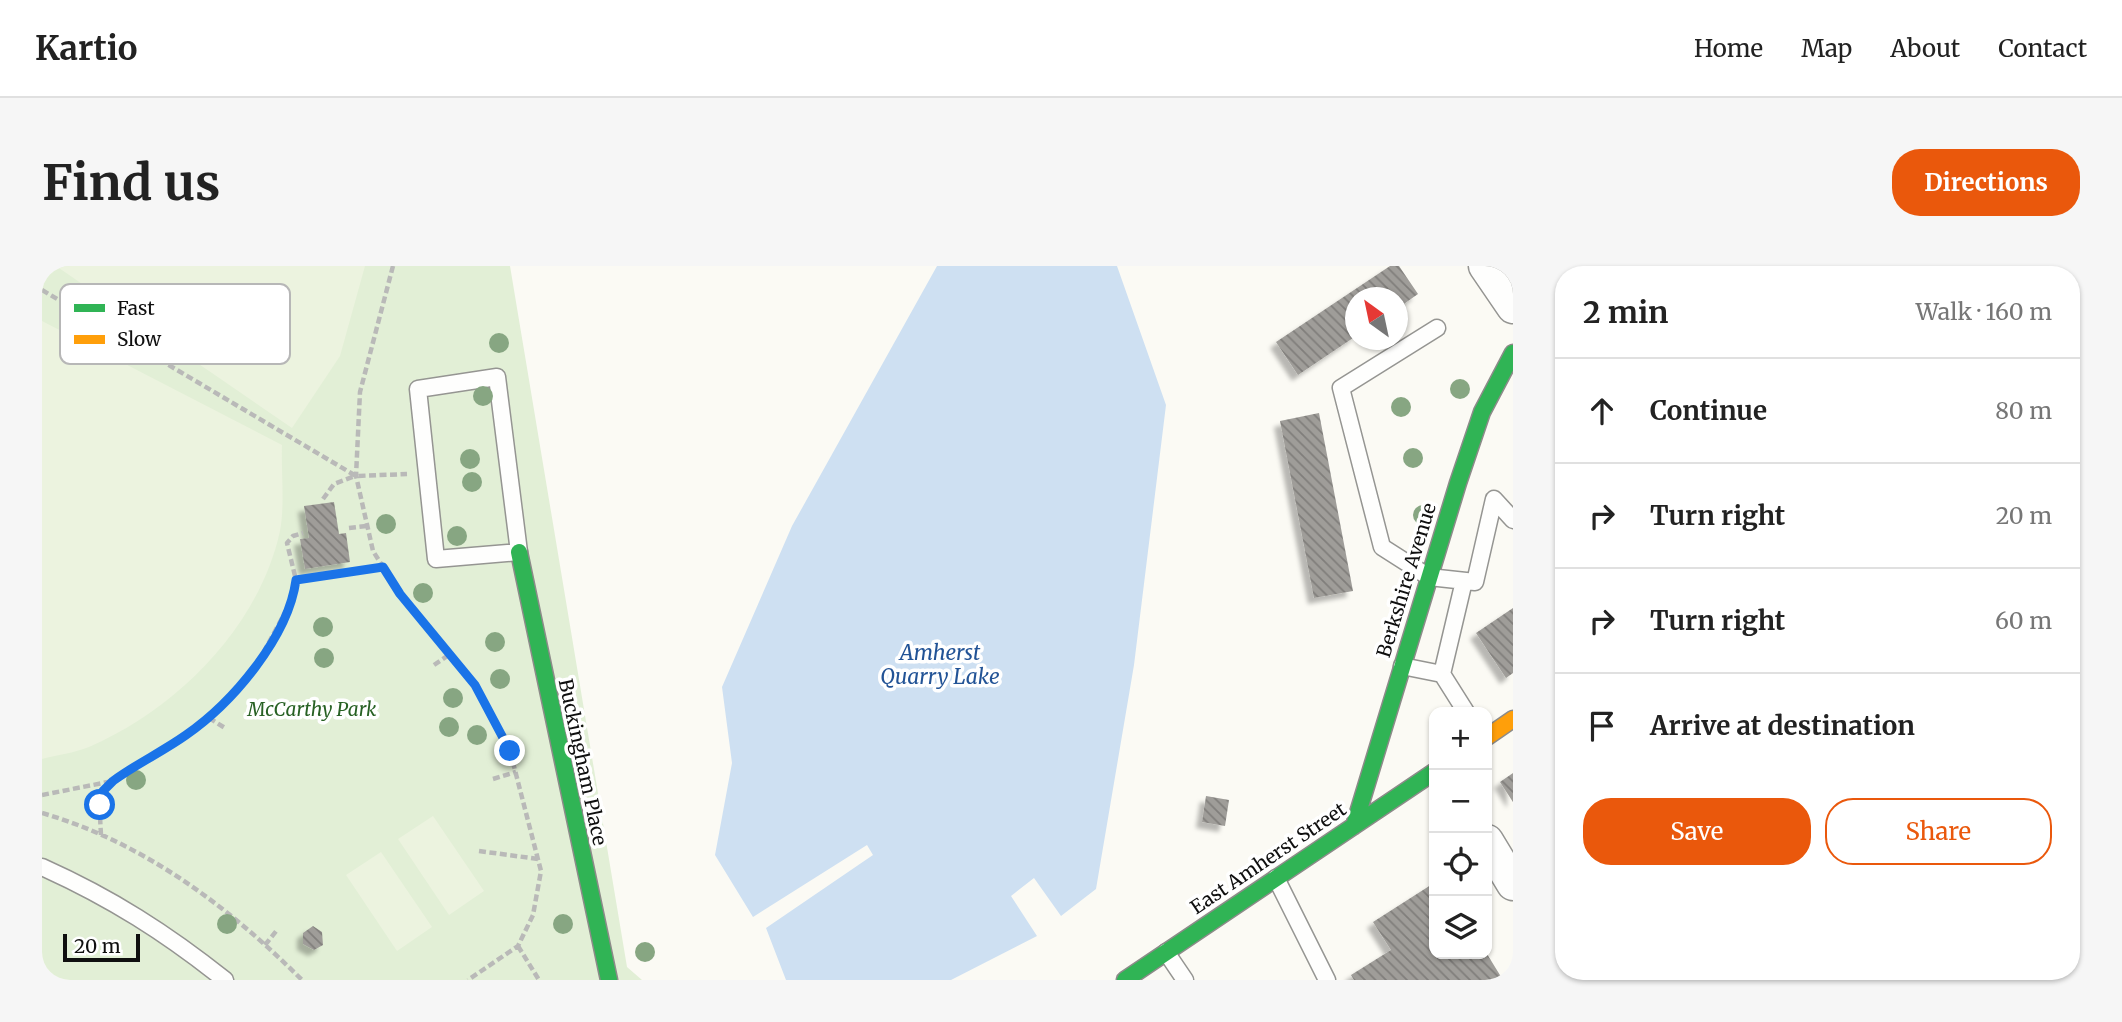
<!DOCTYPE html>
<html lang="en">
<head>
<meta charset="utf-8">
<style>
  body { margin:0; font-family:Merriweather,serif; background:#f6f6f6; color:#222 }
  .controls { position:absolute; right:21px; bottom:21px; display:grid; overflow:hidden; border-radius:14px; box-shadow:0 2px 5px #0004 }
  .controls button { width:63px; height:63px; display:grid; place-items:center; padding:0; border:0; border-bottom:2px solid #e0e0e0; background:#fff; color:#222; font:35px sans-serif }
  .compass { position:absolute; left:1303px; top:21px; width:63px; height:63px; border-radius:50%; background:#fff; box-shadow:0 2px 5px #0004; rotate:327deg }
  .scale { position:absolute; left:21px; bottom:18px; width:77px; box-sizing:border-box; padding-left:7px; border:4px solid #0f0f0f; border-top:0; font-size:19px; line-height:24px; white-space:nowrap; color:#0f0f0f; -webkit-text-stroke:5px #fff; paint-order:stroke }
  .stop { position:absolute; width:21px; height:21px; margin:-16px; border:5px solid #1a73e8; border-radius:50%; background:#fff }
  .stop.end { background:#1a73e8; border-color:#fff; box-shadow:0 2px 7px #0008 }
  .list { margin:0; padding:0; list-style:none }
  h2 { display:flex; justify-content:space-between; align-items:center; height:91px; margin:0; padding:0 28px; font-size:30px }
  h2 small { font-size:23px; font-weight:400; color:#767676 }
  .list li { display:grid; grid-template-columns:46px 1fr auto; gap:21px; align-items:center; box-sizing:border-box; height:105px; padding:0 28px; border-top:2px solid #e0e0e0 }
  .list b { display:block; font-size:26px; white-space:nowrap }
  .list em { font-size:23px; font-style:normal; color:#767676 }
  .actions { display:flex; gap:14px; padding:21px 28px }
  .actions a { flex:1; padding:16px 0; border:2px solid #ea580c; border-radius:28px; text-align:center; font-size:24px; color:#ea580c }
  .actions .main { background:#ea580c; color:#fff }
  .icon { flex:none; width:38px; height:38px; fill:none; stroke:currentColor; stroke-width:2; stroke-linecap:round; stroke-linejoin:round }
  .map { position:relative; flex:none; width:1471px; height:714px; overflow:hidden; border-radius:28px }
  header { display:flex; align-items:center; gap:42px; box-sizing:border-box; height:98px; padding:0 35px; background:#fff; border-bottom:2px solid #e0e0e0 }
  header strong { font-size:33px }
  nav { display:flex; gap:38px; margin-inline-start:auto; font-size:24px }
  .intro { display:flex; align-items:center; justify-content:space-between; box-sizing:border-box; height:168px; padding:0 42px }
  h1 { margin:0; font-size:49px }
  .button { padding:18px 32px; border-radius:28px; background:#ea580c; color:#fff; font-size:24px; font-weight:700 }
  main { display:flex; gap:42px; padding:0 42px }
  aside { flex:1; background:#fff; border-radius:28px; box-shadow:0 2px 5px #0004 }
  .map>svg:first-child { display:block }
  .grass { fill:#e2efd6 }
  .pitch { fill:#ecf3df }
  .water { fill:#cee0f2 }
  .building { fill:url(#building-back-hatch); filter:url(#shadow) }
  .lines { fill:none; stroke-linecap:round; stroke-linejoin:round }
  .lane-casing { stroke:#959592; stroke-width:19 }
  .street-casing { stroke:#959592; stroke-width:35 }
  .fast-casing { stroke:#8c8b89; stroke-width:19 }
  .slow-casing { stroke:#8c8b89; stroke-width:19 }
  .path { stroke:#b9b9b8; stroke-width:4.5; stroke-dasharray:7 3.5; stroke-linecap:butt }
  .lane { stroke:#fefefd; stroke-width:16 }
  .street { stroke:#fefefd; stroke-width:32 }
  .fast { stroke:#30b455; stroke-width:16 }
  .slow { stroke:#ff9f0a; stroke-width:16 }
  .tree { fill:#87a682 }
  .route { stroke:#1a73e8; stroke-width:9 }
  .labels { text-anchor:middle; stroke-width:7; stroke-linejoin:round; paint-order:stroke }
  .street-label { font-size:19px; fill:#0f0f0f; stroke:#fff }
  .park-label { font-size:19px; font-style:italic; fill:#286124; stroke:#fff }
  .water-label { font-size:21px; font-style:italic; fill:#225396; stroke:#fff }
  .key { fill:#fff; stroke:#b7b7b7; stroke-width:2 }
  .key-label { font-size:19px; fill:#0f0f0f }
</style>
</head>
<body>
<header>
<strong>Kartio</strong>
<nav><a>Home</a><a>Map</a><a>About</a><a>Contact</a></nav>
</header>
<div class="intro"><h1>Find us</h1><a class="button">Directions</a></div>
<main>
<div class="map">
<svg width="1471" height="714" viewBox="0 0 1471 714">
  <defs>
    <pattern id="building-back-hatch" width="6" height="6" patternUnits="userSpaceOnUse" patternTransform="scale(1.75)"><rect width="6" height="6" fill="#9f9d99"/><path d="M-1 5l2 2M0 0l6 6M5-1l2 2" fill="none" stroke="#807e7b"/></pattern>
    <filter id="shadow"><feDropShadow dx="-6" dy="6" stdDeviation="2" flood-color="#0004"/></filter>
  </defs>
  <rect width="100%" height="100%" fill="#fbfaf4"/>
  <path class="grass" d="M0 0H468L585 701 600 714H0Z"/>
  <path class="pitch" d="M14 0H323L298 90 250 162Z
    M0 55 240 179C239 206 243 238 238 265 217 361 135 443 47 481 32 487 15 489 0 493Z
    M391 550 442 625 407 649 356 573Z
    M339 586 390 661 355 685 304 609Z"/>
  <path class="water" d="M895 0H1075L1124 139 1092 399 1054 623 1019 650 992 612 969 630 995 670 909 714H744L724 662 831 589 825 579 711 651 673 589 690 497 680 421 750 260Z"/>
  <path class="building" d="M1348 0H1357L1376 28 1356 42V32H1314V70L1256 109 1234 76Z
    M1277 147 1311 325 1272 332 1238 155Z
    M292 236 297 268 304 267 308 296 263 303 258 273 267 272 262 240Z
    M1471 342V407L1464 412 1434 367Z
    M1471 507V536L1458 516Z
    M1164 530 1187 534 1183 560 1160 556Z
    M1392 617V688H1445L1461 714H1312L1309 709 1349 684 1331 656Z
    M271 660 280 666 281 679 272 684 261 678V667Z"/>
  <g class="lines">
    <defs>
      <path id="lane" d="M1395 62 1299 122 1340 281 1387 311 1433 316 1452 233 1471 254
        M455 111 477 286 394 293 376 123Z
        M1422 315 1400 408 1424 446
        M1360 400 1400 408
        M0 601C69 632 124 667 183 714
        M1234 612 1285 714
        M1124 686 1143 714"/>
      <path id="street" d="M1443 0 1471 41
        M1445 575 1471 618"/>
      <path id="fast" d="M477 286 567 714
        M1312 560 1416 217 1440 146 1471 87
        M1083 714 1392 506"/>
      <path id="slow" d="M1445 471 1471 453"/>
    </defs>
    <use href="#lane" class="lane-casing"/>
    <use href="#street" class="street-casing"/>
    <use href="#fast" class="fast-casing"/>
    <use href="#slow" class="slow-casing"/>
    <path class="path" d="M351 0 318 126 314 210 331 285 358 328 433 419 468 485 499 605 491 649 476 680 426 714
      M0 24 314 210 365 208
      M281 233 292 218 313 210
      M307 262 325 260
      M254 314 340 301
      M392 399 408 388
      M167 452 183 462
      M451 513 474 506
      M0 529 71 515 146 467 188 431 213 402 252 330 254 314 245 277 251 270 261 267
      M0 547C101 576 187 641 260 714
      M59 569C58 548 55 531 71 515
      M437 585 496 593
      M223 679 235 664
      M476 680 497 714"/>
    <use href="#lane" class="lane"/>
    <use href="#street" class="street"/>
    <use href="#fast" class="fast"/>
    <use href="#slow" class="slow"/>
  </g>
  <g class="tree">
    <circle cx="457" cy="77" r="10"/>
    <circle cx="1418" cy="123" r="10"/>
    <circle cx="441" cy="130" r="10"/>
    <circle cx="1359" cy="141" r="10"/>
    <circle cx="1371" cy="192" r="10"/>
    <circle cx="428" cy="193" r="10"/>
    <circle cx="430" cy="216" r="10"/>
    <circle cx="1381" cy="249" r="10"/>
    <circle cx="344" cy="258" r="10"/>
    <circle cx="415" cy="270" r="10"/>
    <circle cx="381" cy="327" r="10"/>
    <circle cx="281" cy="361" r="10"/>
    <circle cx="453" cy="376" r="10"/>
    <circle cx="282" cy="392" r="10"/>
    <circle cx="458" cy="413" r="10"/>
    <circle cx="411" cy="432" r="10"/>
    <circle cx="407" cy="461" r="10"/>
    <circle cx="435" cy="469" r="10"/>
    <circle cx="94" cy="514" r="10"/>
    <circle cx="185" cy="658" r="10"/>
    <circle cx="521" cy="658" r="10"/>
    <circle cx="603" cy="686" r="10"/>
  </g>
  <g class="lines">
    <path class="route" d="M58 539 61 525 71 515C94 498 120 486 144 469 190 437 246 372 254 314L341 301 358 328 433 419 468 485"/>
  </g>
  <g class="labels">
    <g class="street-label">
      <text transform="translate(1364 314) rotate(-73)" y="7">Berkshire Avenue</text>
      <text transform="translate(541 496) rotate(78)" y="7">Buckingham Place</text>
      <text transform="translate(1226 592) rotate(-34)" y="7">East Amherst Street</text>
    </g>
    <g class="park-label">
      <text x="270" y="450">McCarthy Park</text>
    </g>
    <g class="water-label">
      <text x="898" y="394">Amherst<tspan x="898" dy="24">Quarry Lake</tspan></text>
    </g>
  </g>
  <rect x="18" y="18" width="230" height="80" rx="10" class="key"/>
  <rect x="32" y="38" width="31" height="8" fill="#30b455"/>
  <rect x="32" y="69" width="31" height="9" fill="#ff9f0a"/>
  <g class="key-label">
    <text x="75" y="49">Fast</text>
    <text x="75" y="80">Slow</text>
  </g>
</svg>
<div class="controls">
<button>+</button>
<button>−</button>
<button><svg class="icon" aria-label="locate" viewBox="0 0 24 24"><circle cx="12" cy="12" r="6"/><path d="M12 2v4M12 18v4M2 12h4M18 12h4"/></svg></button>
<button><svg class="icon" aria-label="layers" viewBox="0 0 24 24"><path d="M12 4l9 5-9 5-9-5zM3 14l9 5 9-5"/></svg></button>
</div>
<svg class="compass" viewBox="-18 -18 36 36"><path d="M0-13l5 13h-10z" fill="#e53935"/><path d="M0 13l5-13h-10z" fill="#767676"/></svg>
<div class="scale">20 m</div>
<div class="stop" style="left:58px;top:539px"></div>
<div class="stop end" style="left:468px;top:485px"></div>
</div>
<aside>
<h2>2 min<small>Walk · 160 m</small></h2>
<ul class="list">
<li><svg class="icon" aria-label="ahead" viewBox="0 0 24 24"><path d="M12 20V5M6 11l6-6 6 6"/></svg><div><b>Continue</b></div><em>80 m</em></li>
<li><svg class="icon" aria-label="right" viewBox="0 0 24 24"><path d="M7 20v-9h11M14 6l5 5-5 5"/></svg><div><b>Turn right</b></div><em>20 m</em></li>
<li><svg class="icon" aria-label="right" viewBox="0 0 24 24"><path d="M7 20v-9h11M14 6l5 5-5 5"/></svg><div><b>Turn right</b></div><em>60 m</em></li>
<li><svg class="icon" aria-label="arrive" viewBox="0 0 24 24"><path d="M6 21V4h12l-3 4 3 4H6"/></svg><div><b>Arrive at destination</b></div></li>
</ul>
<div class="actions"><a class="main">Save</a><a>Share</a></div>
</aside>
</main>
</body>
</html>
